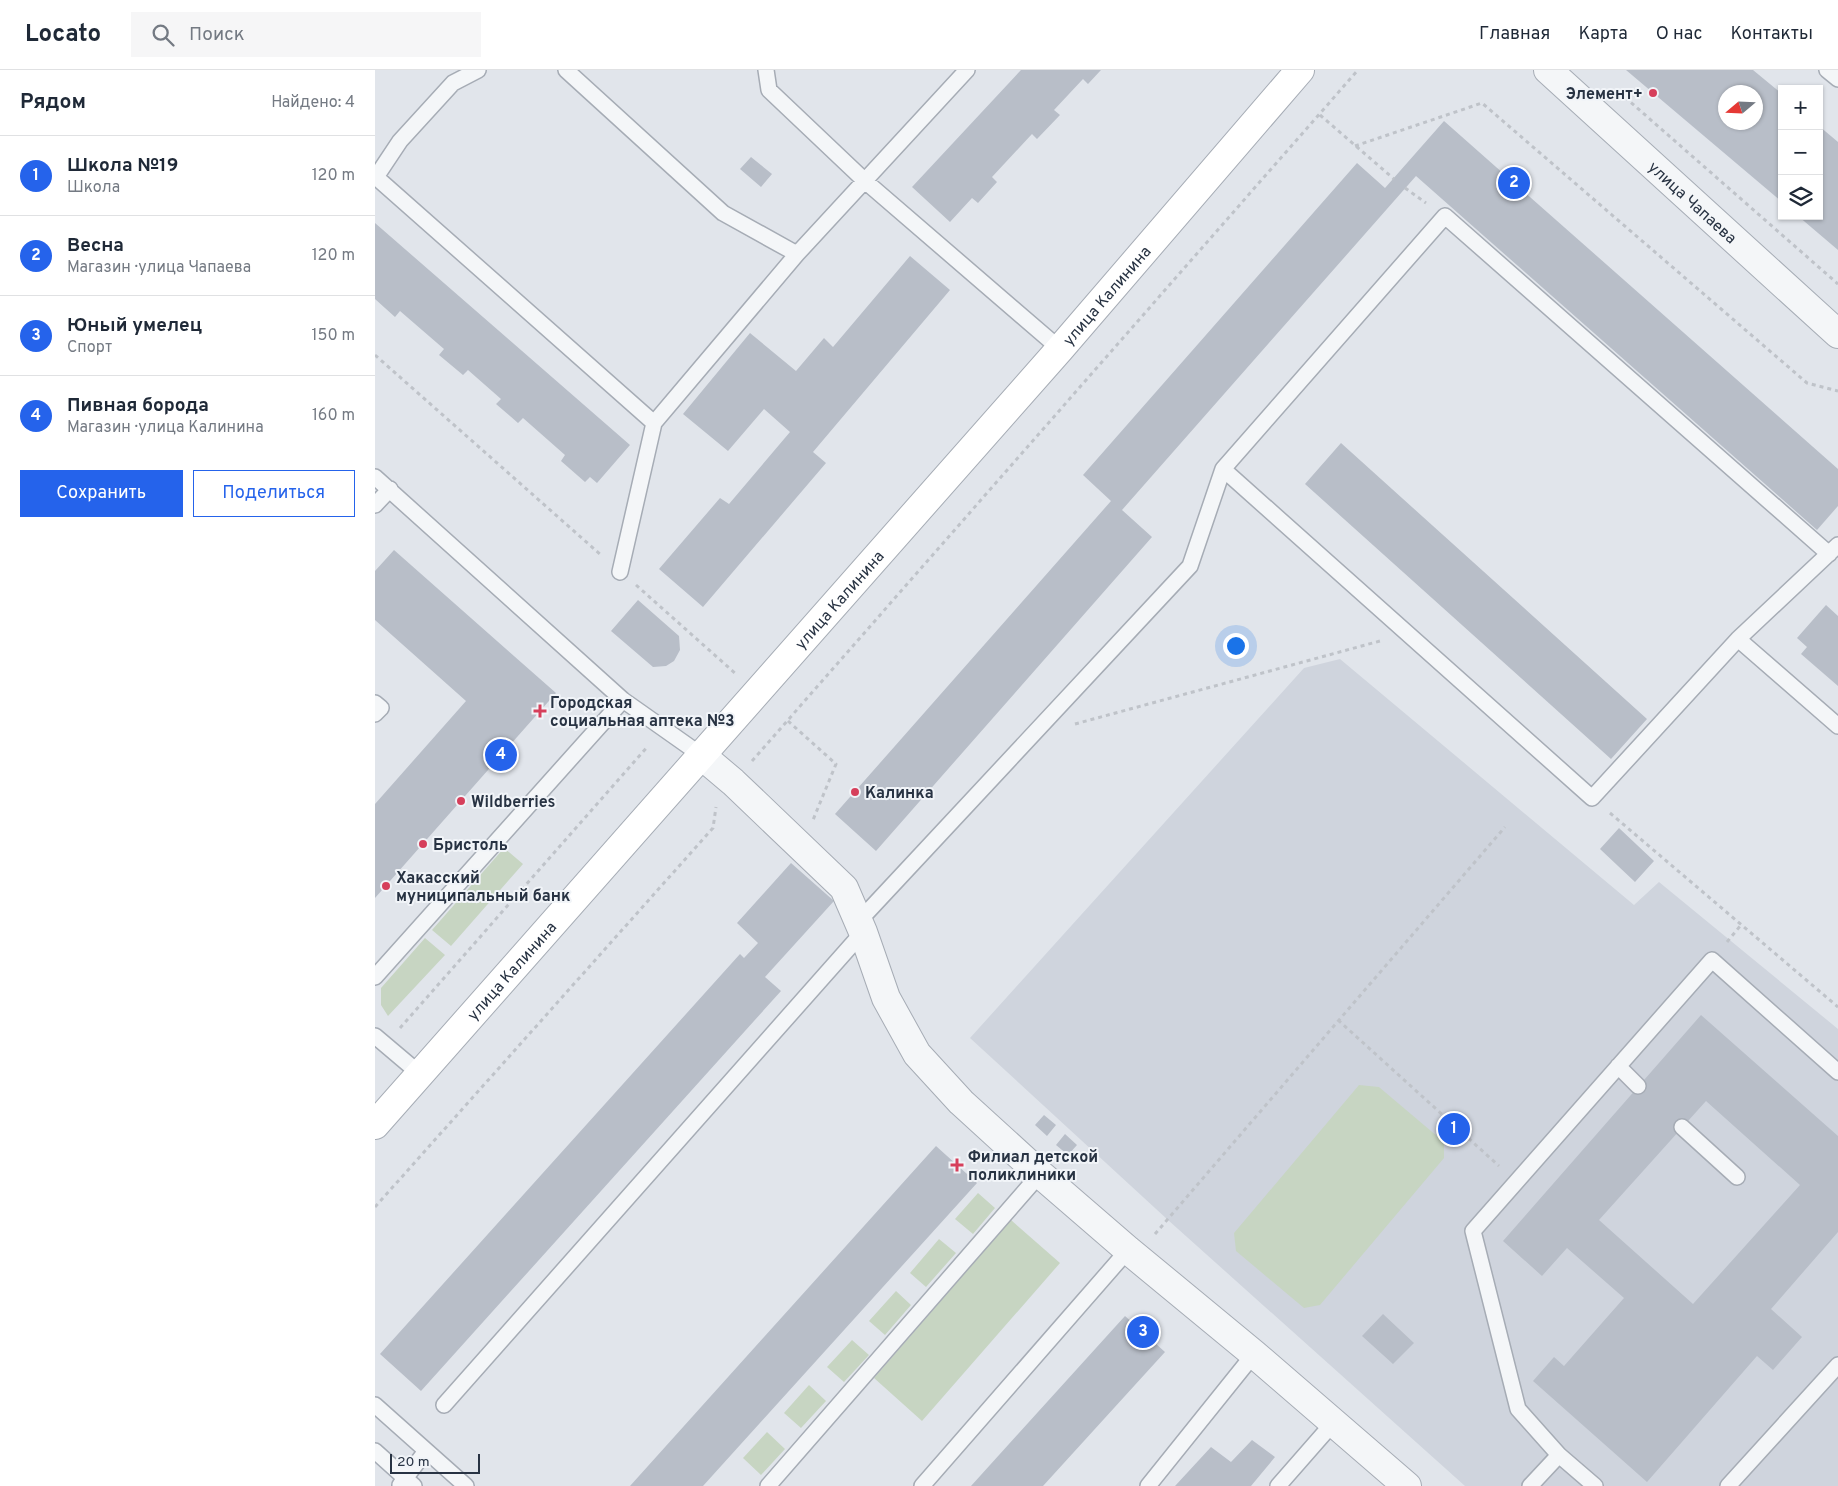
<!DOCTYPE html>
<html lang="ru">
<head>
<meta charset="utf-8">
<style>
  body { margin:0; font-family:Overpass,sans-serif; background:#f6f6f7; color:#1f2937 }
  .controls { position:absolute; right:15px; top:15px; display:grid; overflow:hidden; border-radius:0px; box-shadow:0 1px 4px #0004 }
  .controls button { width:45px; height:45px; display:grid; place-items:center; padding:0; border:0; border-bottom:1px solid #e0e1e3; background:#fff; color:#1f2937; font:25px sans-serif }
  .compass { position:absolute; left:1343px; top:15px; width:45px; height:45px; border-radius:50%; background:#fff; box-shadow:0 1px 4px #0004; rotate:251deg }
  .scale { position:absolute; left:15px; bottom:12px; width:90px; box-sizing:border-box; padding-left:5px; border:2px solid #283343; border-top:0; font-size:14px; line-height:18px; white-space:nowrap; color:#283343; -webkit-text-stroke:4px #f1f4f8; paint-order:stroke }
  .you { position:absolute; left:860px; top:575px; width:18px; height:18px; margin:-12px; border:4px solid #fff; border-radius:50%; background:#1a73e8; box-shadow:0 0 0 8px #1a73e833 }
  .badge { display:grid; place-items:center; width:32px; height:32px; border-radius:50%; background:#2563eb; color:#fff; font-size:16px; font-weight:700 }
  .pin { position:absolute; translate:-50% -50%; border:2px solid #fff; box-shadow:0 1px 5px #0006 }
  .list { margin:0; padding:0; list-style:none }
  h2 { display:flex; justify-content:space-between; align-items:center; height:65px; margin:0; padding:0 20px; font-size:21px }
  h2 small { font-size:16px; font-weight:400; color:#747a83 }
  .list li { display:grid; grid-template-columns:32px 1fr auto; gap:15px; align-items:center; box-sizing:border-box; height:80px; padding:0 20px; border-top:1px solid #e0e1e3 }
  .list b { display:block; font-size:19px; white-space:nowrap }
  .list p { margin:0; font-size:16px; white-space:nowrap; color:#747a83 }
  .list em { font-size:16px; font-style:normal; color:#747a83 }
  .actions { display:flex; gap:10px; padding:15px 20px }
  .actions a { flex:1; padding:11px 0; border:1px solid #2563eb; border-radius:0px; text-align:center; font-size:18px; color:#2563eb }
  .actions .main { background:#2563eb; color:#fff }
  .icon { flex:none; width:28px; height:28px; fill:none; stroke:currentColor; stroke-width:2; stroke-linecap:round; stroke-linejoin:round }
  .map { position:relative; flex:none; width:1463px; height:1416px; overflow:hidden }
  header { display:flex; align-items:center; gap:30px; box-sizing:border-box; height:70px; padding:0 25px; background:#fff; border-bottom:1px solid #e0e1e3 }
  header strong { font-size:24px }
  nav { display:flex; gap:28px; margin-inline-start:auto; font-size:18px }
  .search { width:350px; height:45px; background:#f6f6f7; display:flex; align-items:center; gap:12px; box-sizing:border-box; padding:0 18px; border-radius:0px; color:#747a83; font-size:19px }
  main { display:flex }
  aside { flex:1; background:#fff }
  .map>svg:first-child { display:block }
  .built { fill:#cfd4dd }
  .green { fill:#c7d5c2 }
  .building { fill:#b8bec8; fill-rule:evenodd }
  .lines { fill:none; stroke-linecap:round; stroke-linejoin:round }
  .lane-casing { stroke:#a6acb5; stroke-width:18 }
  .street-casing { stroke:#a6acb5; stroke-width:30 }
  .secondary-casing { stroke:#a6acb5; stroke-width:30 }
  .path { stroke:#bfc3c9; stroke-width:3; stroke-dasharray:4 4; stroke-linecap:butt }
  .lane { stroke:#f4f6f8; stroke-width:15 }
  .street { stroke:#f4f6f8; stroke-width:28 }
  .secondary { stroke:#fff; stroke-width:28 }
  .poi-dot { fill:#d63f5b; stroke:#f1f4f8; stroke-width:2 }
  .labels { text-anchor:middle; stroke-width:4; stroke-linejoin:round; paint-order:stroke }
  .poi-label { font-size:16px; font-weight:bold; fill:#283343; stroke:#f1f4f8; text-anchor:start }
  .street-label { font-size:16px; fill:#283343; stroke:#f1f4f8 }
</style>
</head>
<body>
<header>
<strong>Locato</strong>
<div class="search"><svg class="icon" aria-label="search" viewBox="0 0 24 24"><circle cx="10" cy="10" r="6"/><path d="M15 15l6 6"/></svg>Поиск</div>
<nav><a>Главная</a><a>Карта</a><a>О нас</a><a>Контакты</a></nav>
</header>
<main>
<aside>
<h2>Рядом<small>Найдено: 4</small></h2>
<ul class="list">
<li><span class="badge">1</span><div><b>Школа №19</b><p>Школа</p></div><em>120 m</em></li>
<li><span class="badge">2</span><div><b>Весна</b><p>Магазин · улица Чапаева</p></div><em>120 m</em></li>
<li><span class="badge">3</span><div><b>Юный умелец</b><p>Спорт</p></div><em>150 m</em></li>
<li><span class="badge">4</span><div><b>Пивная борода</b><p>Магазин · улица Калинина</p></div><em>160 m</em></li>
</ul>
<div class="actions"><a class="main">Сохранить</a><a>Поделиться</a></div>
</aside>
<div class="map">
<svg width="1463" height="1416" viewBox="0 0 1463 1416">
  <rect width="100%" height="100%" fill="#e1e5eb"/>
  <path class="built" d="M965 589 1259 835 1284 812 1463 959V1416H1090L793 1150 595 968 929 598Z"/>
  <path class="green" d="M129 778 148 794 76 876 57 860Z
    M50 868 70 885 13 946 6 935V918Z
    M984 1015 1004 1017 1069 1072V1088L945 1235 929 1238 861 1181 859 1163Z
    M603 1123 620 1138 598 1164 580 1149Z
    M636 1150 685 1193 547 1351 499 1308Z
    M564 1169 581 1183 551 1217 535 1203Z
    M521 1221 536 1235 510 1265 494 1251Z
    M477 1270 494 1285 469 1312 452 1297Z
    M434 1315 451 1331 426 1358 409 1343Z
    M392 1362 410 1379 386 1405 368 1388Z"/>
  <path class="building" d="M646 0H726L713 14 708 9 679 40 685 45 662 69 657 64 617 107 622 112 603 133 597 128 575 152 537 117Z
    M1251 0H1378L1407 24V132ZM1350 22H1380V52H1350Z
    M1069 51 1463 399V436L1442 460 1041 106 747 440 777 467 501 781 460 744 736 431 708 405 982 93 1010 118Z
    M1444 56 1463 72V180L1423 146H1444Z
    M376 87 397 104 386 117 365 99Z
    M0 153 255 375 222 413 215 407 210 412 186 391 190 385 148 348 143 353 121 334 126 329 93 300 88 305 64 285 69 279 25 241 20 247 0 229Z
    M535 186 575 220 438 382 451 393 328 537 284 499 345 428 354 434 415 362 389 339 353 381 308 344 375 263 421 301 449 268 458 277Z
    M966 373 1272 649 1236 689 930 414Z
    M19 480 181 623 0 828V734L91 631 0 550V501Z
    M263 530 304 566 305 580 299 591 291 596 278 597 236 561Z
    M1451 535 1463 546V616L1426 584 1432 577 1422 568Z
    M1244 758 1279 791 1260 812 1225 779Z
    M416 793 459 831 390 907 406 921 46 1321 5 1284 365 884 369 888 383 873 362 853Z
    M1326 945 1463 1066V1162L1396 1239 1427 1267 1398 1300 1382 1286 1272 1412 1158 1311 1179 1287 1189 1296 1249 1228 1192 1178 1167 1206 1128 1171ZM1331 1031 1425 1115 1318 1234 1224 1150Z
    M669 1045 681 1055 672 1066 660 1055Z
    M690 1064 702 1075 693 1085 681 1075Z
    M561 1076 602 1113 328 1416H255Z
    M1008 1244 1039 1273 1018 1294 987 1266Z
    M750 1246 790 1282 668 1416H596Z
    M877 1370 900 1387 876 1416H800L836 1377 856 1392Z"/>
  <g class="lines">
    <defs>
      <path id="lane" d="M103 0 78 13 25 71 1 107 279 353
        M191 0 348 143 422 184
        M391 0 394 20 490 111 685 279
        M1452 0 1463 9
        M848 399 1217 728 1363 569 1463 475
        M0 407 248 630 326 685
        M0 435 15 419
        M245 502 279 353 422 184 592 0
        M1363 569 1463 656
        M0 633 6 638 0 644
        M484 851 815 496 848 399 1070 146 1454 484
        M0 907 248 630
        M0 966 45 1004
        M1243 996 1263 1016
        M1307 1057 1362 1107
        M0 1335 91 1416
        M69 1335 488 862
        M0 1381 39 1416
        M25 1415 51 1381
        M393 1416 665 1104
        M547 1416 753 1180
        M773 1416 879 1284
        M903 1416 959 1352
        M1155 1416 1184 1385
        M1220 1416 1184 1385 1143 1339 1098 1161 1337 890 1463 1002
        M1353 1416 1463 1295"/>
      <g id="street">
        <path id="s1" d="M1173 0 1463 264"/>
        <path d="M326 685 358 712 469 818 488 862 511 928 542 984 586 1032 665 1104 753 1180 879 1284 1032 1416"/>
      </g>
      <g id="secondary">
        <path id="s2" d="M0 1055 685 279 925 0"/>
      </g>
    </defs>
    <use href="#lane" class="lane-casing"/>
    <use href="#street" class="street-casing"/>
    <use href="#secondary" class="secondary-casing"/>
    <path class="path" d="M1244 22 1463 214
      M945 45 1019 109
      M980 76 1107 33 1432 313 1463 321
      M1030 118 1051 133
      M0 285 226 485
      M261 515 361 604
      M413 651 461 694 438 750
      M700 654 1005 571
      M377 691 983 0
      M1235 743 1463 937
      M1352 872 1366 855
      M963 950 1124 1096
      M25 958 273 676
      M0 1137 338 758 341 737
      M780 1164 1130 757"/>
    <use href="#lane" class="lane"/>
    <use href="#street" class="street"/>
    <use href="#secondary" class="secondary"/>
  </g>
  <g class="poi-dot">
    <circle cx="1278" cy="23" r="5"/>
    <path d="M162.5 633.5h5v5h5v5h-5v5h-5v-5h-5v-5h5z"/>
    <circle cx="480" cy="722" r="5"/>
    <circle cx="86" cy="731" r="5"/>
    <circle cx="48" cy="774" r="5"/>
    <circle cx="11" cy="816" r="5"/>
    <path d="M579.5 1087.5h5v5h5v5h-5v5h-5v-5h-5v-5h5z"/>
  </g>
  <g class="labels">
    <g class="poi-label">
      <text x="1268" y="29" text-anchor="end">Элемент+</text>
      <text x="175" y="638">Городская<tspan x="175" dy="18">социальная аптека №3</tspan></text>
      <text x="490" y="728">Калинка</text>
      <text x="96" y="737">Wildberries</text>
      <text x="58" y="780">Бристоль</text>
      <text x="21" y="813">Хакасский<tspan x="21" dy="18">муниципальный банк</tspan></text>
      <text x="593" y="1092">Филиал детской<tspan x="593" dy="18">поликлиники</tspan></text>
    </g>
    <g class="street-label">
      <text dy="6" stroke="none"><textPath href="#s1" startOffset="196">улица Чапаева</textPath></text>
      <text dy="6" stroke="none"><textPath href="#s2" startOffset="1106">улица Калинина</textPath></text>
      <text dy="6" stroke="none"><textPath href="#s2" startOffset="701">улица Калинина</textPath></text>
      <text dy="6" stroke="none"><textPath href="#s2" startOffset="206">улица Калинина</textPath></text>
    </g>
  </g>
</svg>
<div class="controls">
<button>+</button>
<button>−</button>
<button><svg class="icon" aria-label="layers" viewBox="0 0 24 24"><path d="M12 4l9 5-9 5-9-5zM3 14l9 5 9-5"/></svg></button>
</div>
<svg class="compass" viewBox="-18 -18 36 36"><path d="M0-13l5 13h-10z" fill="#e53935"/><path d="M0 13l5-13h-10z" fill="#747a83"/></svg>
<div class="scale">20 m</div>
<div class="you"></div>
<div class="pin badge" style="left:1079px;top:1059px">1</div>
<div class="pin badge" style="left:1139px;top:113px">2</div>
<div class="pin badge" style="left:768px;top:1262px">3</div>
<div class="pin badge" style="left:126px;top:685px">4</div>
</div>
</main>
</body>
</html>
